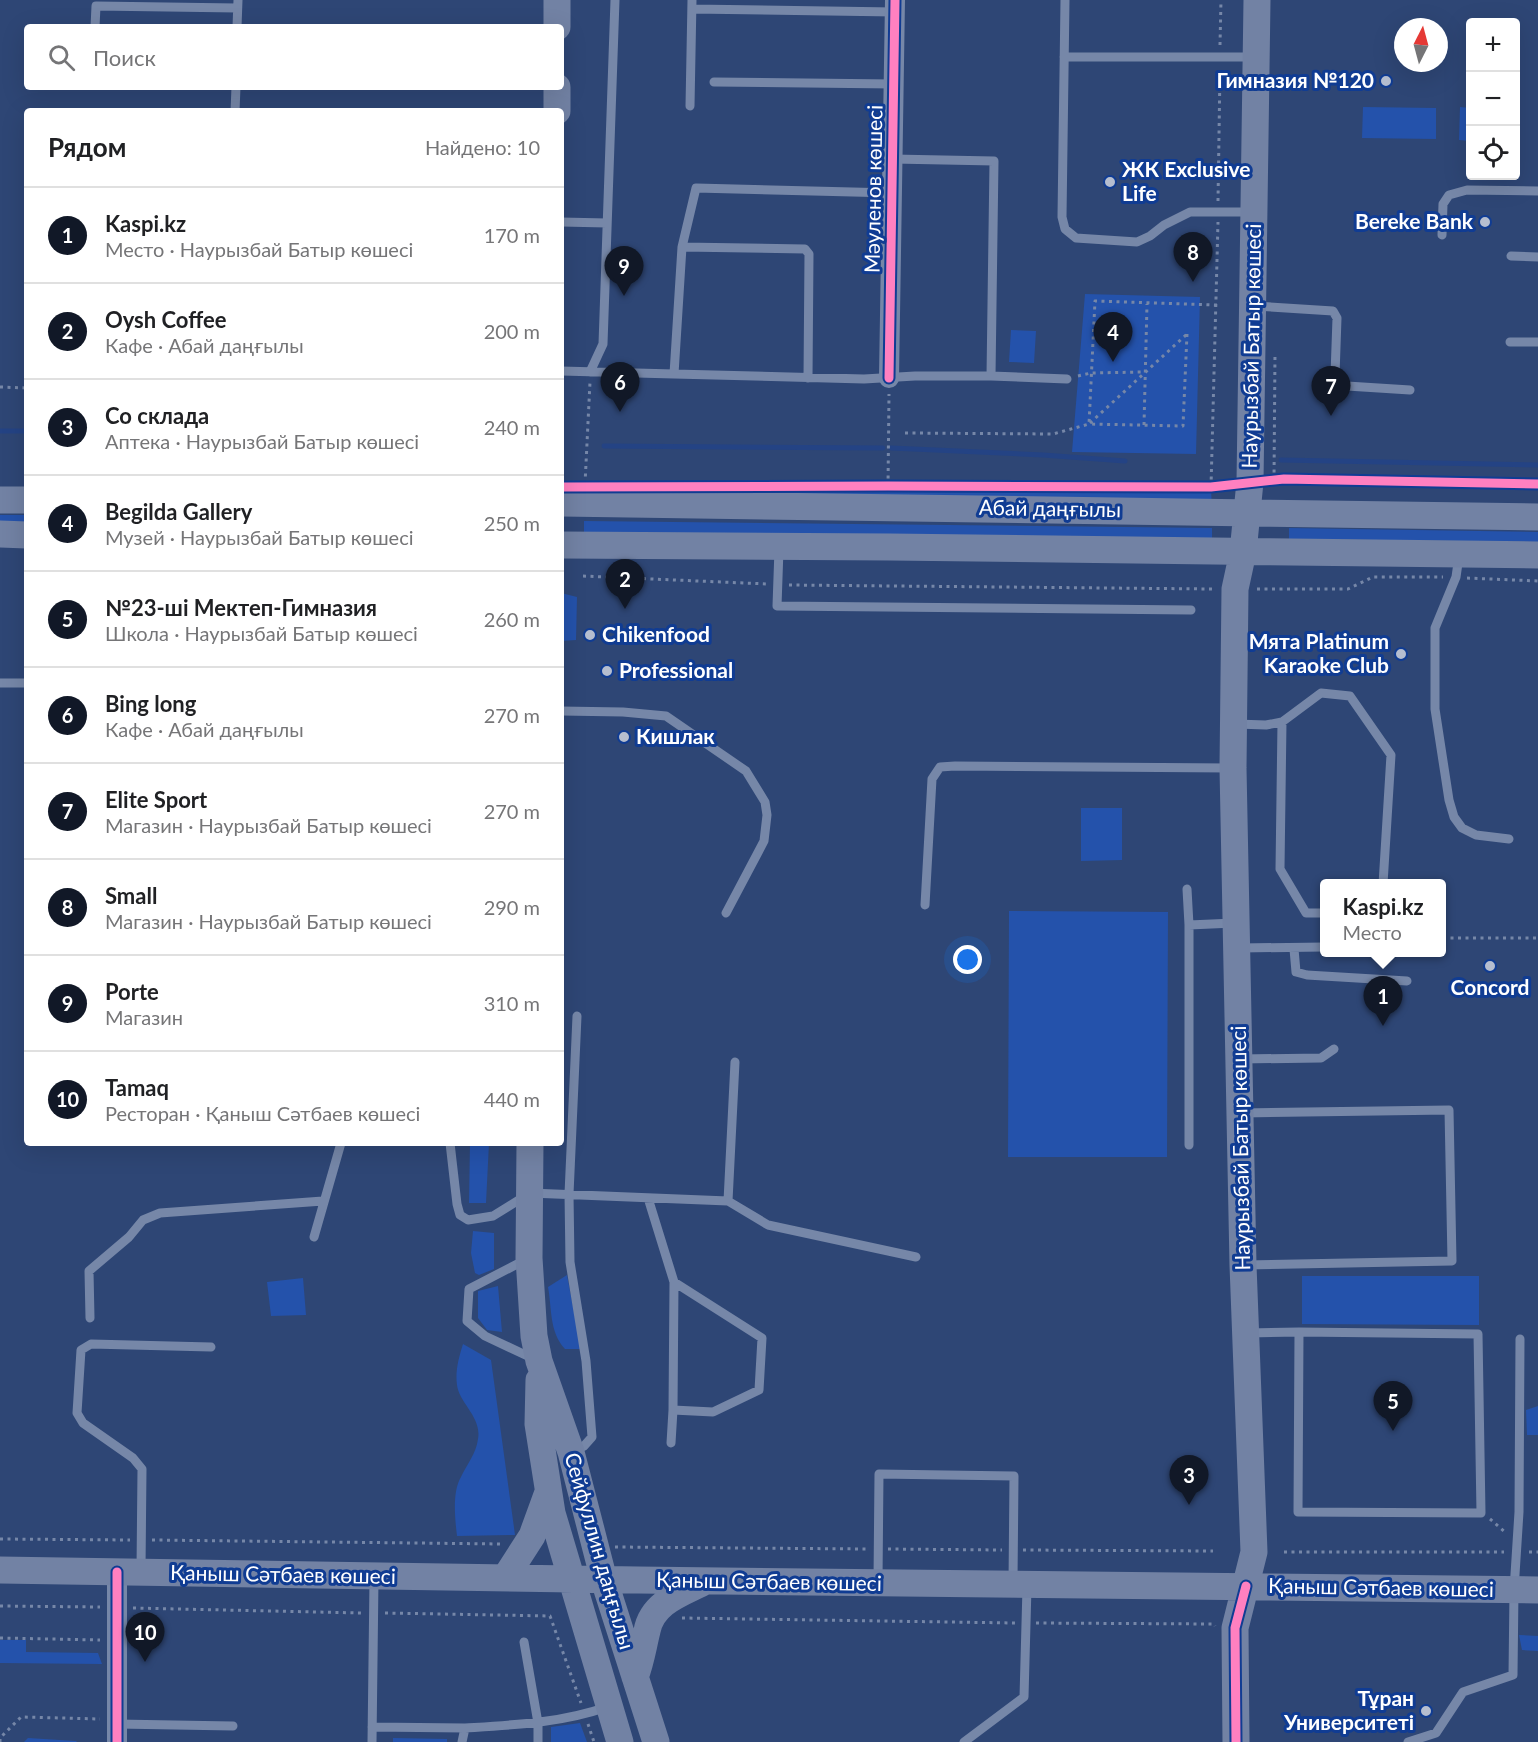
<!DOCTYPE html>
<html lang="ru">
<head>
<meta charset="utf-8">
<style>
  body { margin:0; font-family:Lato,sans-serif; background:#f2f2f2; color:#202124 }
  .controls { position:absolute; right:18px; top:18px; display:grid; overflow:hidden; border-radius:6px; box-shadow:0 6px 24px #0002 }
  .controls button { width:54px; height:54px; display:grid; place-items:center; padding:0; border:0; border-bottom:2px solid #e0e0e0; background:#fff; color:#202124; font:30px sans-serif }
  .compass { position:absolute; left:1394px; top:18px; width:54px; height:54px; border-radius:50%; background:#fff; box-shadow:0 6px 24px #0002; rotate:6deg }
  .you { position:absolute; left:968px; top:960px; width:21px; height:21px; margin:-15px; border:4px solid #fff; border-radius:50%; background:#1a73e8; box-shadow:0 0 0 9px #1a73e833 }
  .badge { display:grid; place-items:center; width:39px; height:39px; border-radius:50%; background:#111827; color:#fff; font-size:20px; font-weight:700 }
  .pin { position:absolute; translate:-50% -50px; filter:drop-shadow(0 2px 3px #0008) }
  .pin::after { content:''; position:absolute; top:32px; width:21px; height:18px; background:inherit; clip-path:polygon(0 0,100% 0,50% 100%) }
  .popup { position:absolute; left:1320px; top:879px; width:126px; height:78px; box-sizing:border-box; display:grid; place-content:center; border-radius:6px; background:#fff; filter:drop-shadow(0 2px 4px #0005); font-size:20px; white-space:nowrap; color:#757577 }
  .popup b { font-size:22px; color:#202124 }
  .popup::after { content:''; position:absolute; left:50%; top:100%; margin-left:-12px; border:12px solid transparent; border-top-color:#fff }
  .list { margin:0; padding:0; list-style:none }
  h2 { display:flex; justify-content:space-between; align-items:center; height:78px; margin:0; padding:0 24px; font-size:26px }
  h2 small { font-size:20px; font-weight:400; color:#757577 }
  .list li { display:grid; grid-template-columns:39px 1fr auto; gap:18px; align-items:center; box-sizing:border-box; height:96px; padding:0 24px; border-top:2px solid #e0e0e0 }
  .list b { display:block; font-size:22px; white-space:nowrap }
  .list p { margin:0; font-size:20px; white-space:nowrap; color:#757577 }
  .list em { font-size:20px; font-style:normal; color:#757577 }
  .icon { flex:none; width:33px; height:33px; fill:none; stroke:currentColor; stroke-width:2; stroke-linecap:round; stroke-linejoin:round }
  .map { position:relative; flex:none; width:1538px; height:1742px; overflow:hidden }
  .search { position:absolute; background:#fff; box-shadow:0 6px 24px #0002; left:24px; top:24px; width:540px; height:66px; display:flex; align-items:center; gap:15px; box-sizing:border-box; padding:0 21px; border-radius:6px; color:#757577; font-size:22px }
  .panel { position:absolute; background:#fff; box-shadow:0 6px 24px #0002; left:24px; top:108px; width:540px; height:1038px; border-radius:6px }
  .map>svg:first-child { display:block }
  .green { fill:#2452ab }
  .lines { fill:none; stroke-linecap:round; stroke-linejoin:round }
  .stream { stroke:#244384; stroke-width:5 }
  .path { stroke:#7687a8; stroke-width:3; stroke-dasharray:3 4.5; stroke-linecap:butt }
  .lane { stroke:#7687a8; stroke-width:9 }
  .street { stroke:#7687a8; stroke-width:20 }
  .secondary { stroke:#7282a4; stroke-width:27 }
  .cycleway-casing { stroke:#103c93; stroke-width:13 }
  .cycleway { stroke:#ff80c0; stroke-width:9 }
  .poi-dot { fill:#b6becf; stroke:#103c93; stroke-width:2 }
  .labels { text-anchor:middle; stroke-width:6; stroke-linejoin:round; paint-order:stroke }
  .poi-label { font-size:21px; font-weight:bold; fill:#fff; stroke:#103c93; text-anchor:end }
  .street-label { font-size:21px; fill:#fff; stroke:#103c93 }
</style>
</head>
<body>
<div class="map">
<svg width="1538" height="1742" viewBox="0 0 1538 1742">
  <rect width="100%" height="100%" fill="#2e4675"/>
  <path class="green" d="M1363 107 1436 108V139L1362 138Z
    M1460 107 1470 108V141L1459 140Z
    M1085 294 1200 297 1196 454 1072 452Z
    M1011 330 1036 331 1034 363 1009 362Z
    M888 486 1211 487 1212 511 584 503V487Z
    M0 515H27V526H0Z
    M584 521 1212 528V539L584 533Z
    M1289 528 1538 532V542L1289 539Z
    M561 593 577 597 576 640 561 641Z
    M1081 808H1122V860L1081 861Z
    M1009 911 1168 912 1167 1157H1008Z
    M470 1143H489L486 1203H469Z
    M473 1231 494 1233V1269L479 1275 475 1273 471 1253Z
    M567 1275 581 1349H565C549 1332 552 1308 548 1287Z
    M1302 1276H1479V1325L1302 1324Z
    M303 1278 306 1315 271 1316 267 1282Z
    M498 1286 502 1332 487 1330 478 1318V1291Z
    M463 1344 491 1360 515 1535 457 1536C455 1519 452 1492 461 1477 467 1464 476 1454 478 1439 482 1417 459 1403 457 1385 455 1371 459 1357 463 1344Z
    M1538 1406V1435H1527L1526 1410Z
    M1519 1635 1538 1636V1651L1522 1650Z
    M0 1640H26V1652L98 1653 102 1664 0 1663Z
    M580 1723 587 1742H551V1727Z
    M28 1738 76 1741 77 1742H24Z
    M393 1738 447 1739V1742H393Z"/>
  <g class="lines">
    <path class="stream" d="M0 431H27
      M604 446 883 448
      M891 448 1043 455 1125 461
      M1281 460 1538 465"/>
    <path class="path" d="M1220 45 1221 0
      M1218 201 1220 69
      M1187 334 1183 426 1089 424Z
      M1078 376 1091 373 1143 372
      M0 387 27 388
      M1144 425 1147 304
      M905 433 1053 434 1089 424 1095 301 1217 305
      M1274 480 1275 353
      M585 484 590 382
      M888 486 889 394
      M1211 487 1218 222
      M583 576 767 584
      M1467 578 1538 581
      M789 585 1214 589
      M1257 589H1348L1373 577H1443
      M1443 938H1538
      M1490 1519 1505 1532
      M0 1539 130 1540
      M152 1540 502 1544
      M615 1547 867 1549
      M888 1549 1002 1550
      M1023 1550 1213 1551
      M1284 1552H1504
      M1529 1552H1538
      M0 1606 100 1607
      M133 1608 361 1613
      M385 1613 550 1616 581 1703
      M682 1618 1015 1623
      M1036 1623 1214 1624 1215 1626
      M0 1638 100 1640
      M588 1724 594 1742
      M0 1742V1738L21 1717 100 1719"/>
    <path class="lane" d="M1065 0 1062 217 1065 229 1076 238 1137 242 1150 236 1164 225 1190 212H1252
      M692 9 895 12
      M95 27 96 6 237 8
      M237 27 238 0
      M1064 57H1254
      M714 82 894 84
      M690 106 692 0
      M235 111 236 87
      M561 222 607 223
      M1442 235 1443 204 1449 195 1467 190 1538 191
      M1511 256 1538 257
      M1255 306 1333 311 1337 318 1335 375 1340 382 1347 386 1410 390
      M1510 342H1538
      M561 371 674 374 682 247
      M590 372 603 344 615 0
      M674 374 864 379 915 376H991L994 161 893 159
      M991 376 1067 379
      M808 378 809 254 805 249 682 247 696 188 893 193
      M779 549 777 606 1191 610
      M1459 556 1456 577 1435 628V709L1449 800 1454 817 1462 828 1476 835 1509 839
      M0 683H27
      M561 711 623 712 666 716 746 771 765 802 767 815 764 841 726 913
      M1282 722 1280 869 1306 913H1324
      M1236 724 1266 725 1282 722 1321 693 1350 696 1391 755 1383 884
      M1187 889 1189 925
      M925 905 932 779 940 767 955 766 1230 768
      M1240 948 1324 947
      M1294 949 1296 972 1307 975 1407 981
      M1240 1059 1321 1058 1334 1049
      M1242 1113 1449 1110 1452 1261 1246 1265
      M450 1143 457 1204 460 1215 468 1220 493 1216 530 1193 728 1201 768 1225 916 1257
      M1189 1145V925L1234 923
      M648 1198 674 1282 762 1338 759 1390 713 1412 673 1410 674 1282
      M728 1201 735 1062
      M314 1237 341 1143
      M527 1259 469 1289 467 1321 485 1336 534 1359
      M90 1318 89 1271 129 1237 143 1220 160 1213 323 1201
      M1299 1332 1478 1334 1481 1513 1298 1512Z
      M1248 1333 1299 1332
      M671 1443 673 1410
      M572 1451 584 1446 592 1437 586 1361 570 1262 569 1194 577 1016
      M141 1569 142 1469 133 1458 83 1423 77 1413 81 1350 91 1344 211 1347
      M878 1580 879 1474 1014 1476 1013 1582
      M524 1642 538 1723V1742
      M117 1724 233 1726
      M372 1727 465 1728
      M372 1742 374 1579
      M462 1742 465 1728C513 1725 561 1723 607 1707
      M964 1742 1024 1697 1027 1587
      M1408 1742 1436 1733 1463 1692 1513 1675 1514 1590 1519 1512 1520 1339"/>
    <path class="street" d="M889 378 895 0
      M117 1742V1572"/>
    <path class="secondary" d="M557 27V0
      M557 111V87
      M0 500H27
      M561 503 1538 517
      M0 534 27 535
      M561 545 890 547 1538 555
      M530 1143 529 1258 534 1336 539 1361 571 1452 604 1580 656 1742
      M539 1380 538 1424 552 1513 620 1742
      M0 1570 638 1580 1538 1590
      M505 1578 532 1536 548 1492
      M635 1677C641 1662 643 1647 647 1631 652 1603 680 1594 702 1583
      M1236 1742 1235 1628 1254 1552 1243 1265 1233 768 1235 589 1243 552 1250 482 1257 0"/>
    <defs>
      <path id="cycleway" d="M889 378 895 0
        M561 487 888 486 1211 487 1284 479 1538 484
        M117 1742V1572
        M1236 1742 1235 1628 1246 1586"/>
    </defs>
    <use href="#cycleway" class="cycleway-casing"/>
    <use href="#cycleway" class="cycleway"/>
  </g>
  <g class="poi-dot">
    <circle cx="1386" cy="81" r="6"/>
    <circle cx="1110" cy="182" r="6"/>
    <circle cx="1485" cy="222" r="6"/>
    <circle cx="590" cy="635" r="6"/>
    <circle cx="1401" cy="654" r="6"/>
    <circle cx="607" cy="671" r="6"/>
    <circle cx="624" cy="737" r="6"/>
    <circle cx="1490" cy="966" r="6"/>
    <circle cx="1426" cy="1711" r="6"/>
  </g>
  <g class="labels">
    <g class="poi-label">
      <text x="1374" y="88">Гимназия №120</text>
      <text x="1122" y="177" text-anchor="start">ЖК Exclusive<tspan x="1122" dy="24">Life</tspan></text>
      <text x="1473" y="229">Bereke Bank</text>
      <text x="602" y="642" text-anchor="start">Chikenfood</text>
      <text x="1389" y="649">Мята Platinum<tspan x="1389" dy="24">Karaoke Club</tspan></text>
      <text x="619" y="678" text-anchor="start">Professional</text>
      <text x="636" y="744" text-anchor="start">Кишлак</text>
      <text x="1490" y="995" text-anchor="middle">Concord</text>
      <text x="1414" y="1706">Тұран<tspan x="1414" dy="24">Университеті</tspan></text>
    </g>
    <g class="street-label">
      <text transform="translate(874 189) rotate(-89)" y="7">Мәуленов көшесі</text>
      <text transform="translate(1252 346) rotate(-89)" y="7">Наурызбай Батыр көшесі</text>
      <text transform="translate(1050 509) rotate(1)" y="7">Абай даңғылы</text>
      <text transform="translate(1241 1148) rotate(-91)" y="7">Наурызбай Батыр көшесі</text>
      <text transform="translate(599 1551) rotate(74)" y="7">Сейфуллин даңғылы</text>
      <text transform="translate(283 1575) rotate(1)" y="7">Қаныш Сәтбаев көшесі</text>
      <text transform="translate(769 1582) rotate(1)" y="7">Қаныш Сәтбаев көшесі</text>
      <text transform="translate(1381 1588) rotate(1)" y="7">Қаныш Сәтбаев көшесі</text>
    </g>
  </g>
</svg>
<div class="controls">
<button>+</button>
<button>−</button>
<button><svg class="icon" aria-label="locate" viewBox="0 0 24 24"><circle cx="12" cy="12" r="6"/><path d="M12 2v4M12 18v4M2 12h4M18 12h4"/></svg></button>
</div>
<svg class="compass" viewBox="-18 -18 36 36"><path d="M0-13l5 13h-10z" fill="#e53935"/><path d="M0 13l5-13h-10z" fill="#757577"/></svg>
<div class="you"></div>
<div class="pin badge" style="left:1383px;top:1026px">1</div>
<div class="popup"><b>Kaspi.kz</b>Место</div>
<div class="pin badge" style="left:625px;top:609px">2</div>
<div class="pin badge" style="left:1189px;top:1505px">3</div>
<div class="pin badge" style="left:1113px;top:362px">4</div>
<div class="pin badge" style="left:1393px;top:1431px">5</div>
<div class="pin badge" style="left:620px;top:412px">6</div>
<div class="pin badge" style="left:1331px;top:416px">7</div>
<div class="pin badge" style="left:1193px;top:282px">8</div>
<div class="pin badge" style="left:624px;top:296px">9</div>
<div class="pin badge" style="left:145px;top:1662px">10</div>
<div class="search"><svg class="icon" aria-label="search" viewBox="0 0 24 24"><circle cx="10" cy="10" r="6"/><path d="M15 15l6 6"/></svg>Поиск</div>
<section class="panel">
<h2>Рядом<small>Найдено: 10</small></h2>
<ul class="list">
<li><span class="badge">1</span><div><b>Kaspi.kz</b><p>Место · Наурызбай Батыр көшесі</p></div><em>170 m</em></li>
<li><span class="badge">2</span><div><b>Oysh Coffee</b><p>Кафе · Абай даңғылы</p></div><em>200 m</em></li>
<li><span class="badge">3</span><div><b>Со склада</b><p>Аптека · Наурызбай Батыр көшесі</p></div><em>240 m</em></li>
<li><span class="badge">4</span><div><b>Begilda Gallery</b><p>Музей · Наурызбай Батыр көшесі</p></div><em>250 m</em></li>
<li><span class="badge">5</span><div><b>№23-ші Мектеп-Гимназия</b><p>Школа · Наурызбай Батыр көшесі</p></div><em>260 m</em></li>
<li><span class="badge">6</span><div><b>Bing long</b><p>Кафе · Абай даңғылы</p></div><em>270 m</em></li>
<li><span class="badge">7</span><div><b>Elite Sport</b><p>Магазин · Наурызбай Батыр көшесі</p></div><em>270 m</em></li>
<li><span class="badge">8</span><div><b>Small</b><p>Магазин · Наурызбай Батыр көшесі</p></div><em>290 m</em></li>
<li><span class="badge">9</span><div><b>Porte</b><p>Магазин</p></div><em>310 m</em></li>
<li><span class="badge">10</span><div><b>Tamaq</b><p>Ресторан · Қаныш Сәтбаев көшесі</p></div><em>440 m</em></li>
</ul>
</section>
</div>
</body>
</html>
